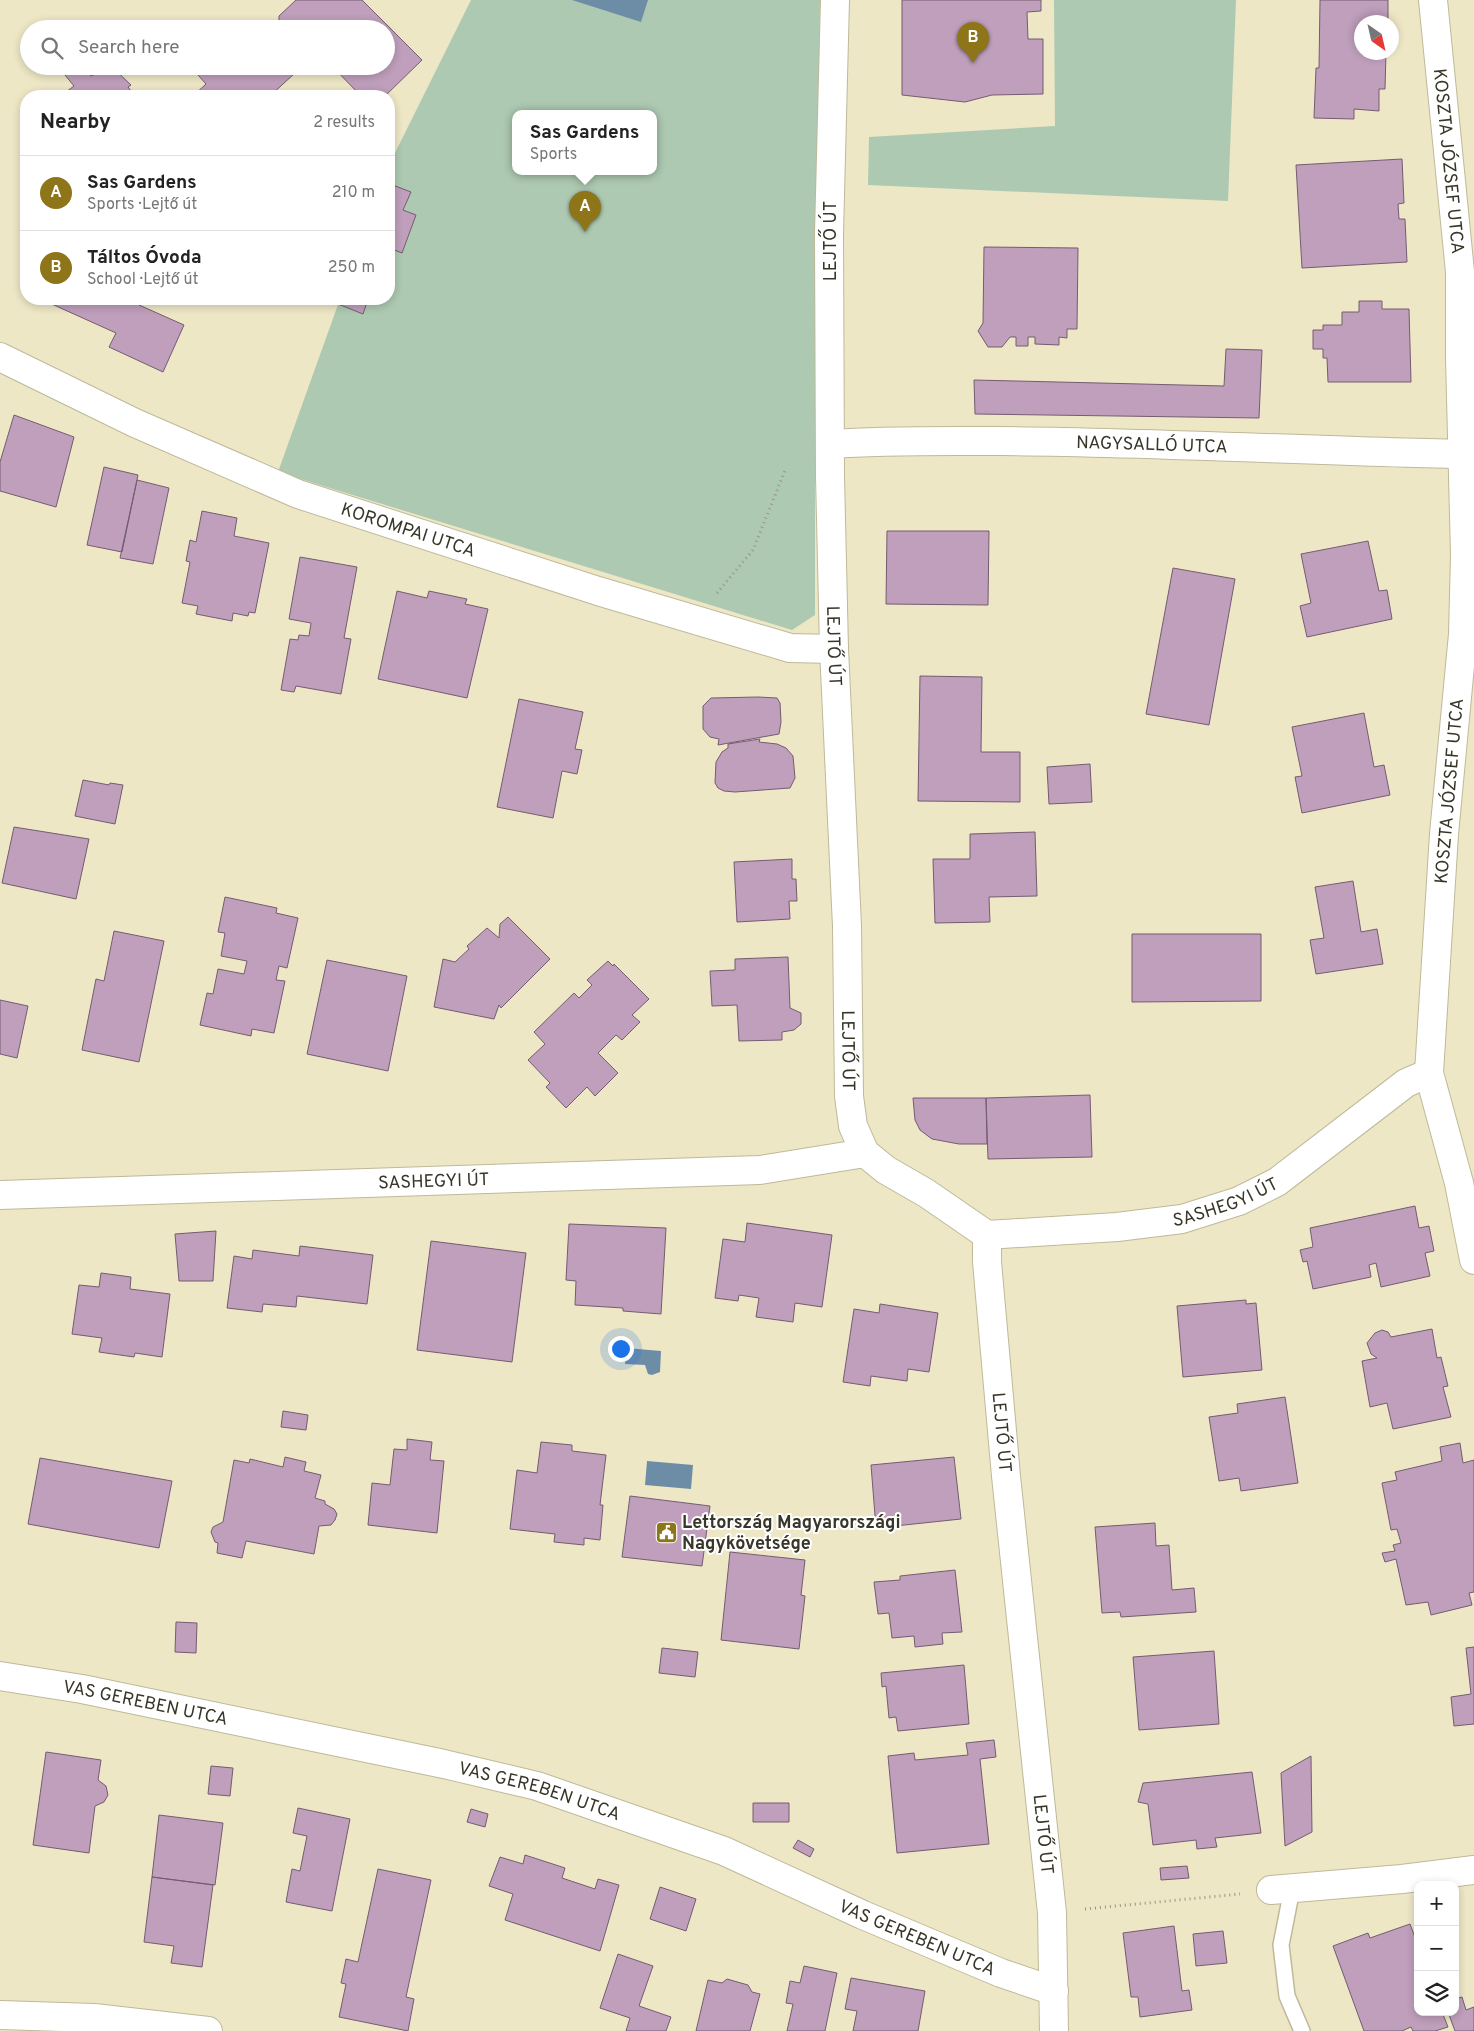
<!DOCTYPE html>
<html lang="en">
<head>
<meta charset="utf-8">
<style>
  body { margin:0; font-family:Overpass,sans-serif; background:#f6f6f6; color:#222 }
  .controls { position:absolute; right:15px; bottom:15px; display:grid; overflow:hidden; border-radius:10px; box-shadow:0 2px 8px #0003 }
  .controls button { width:45px; height:45px; display:grid; place-items:center; padding:0; border:0; border-bottom:1px solid #e0e0e0; background:#fff; color:#222; font:25px sans-serif }
  .compass { position:absolute; left:1354px; top:15px; width:45px; height:45px; border-radius:50%; background:#fff; box-shadow:0 2px 8px #0003; rotate:146deg }
  .you { position:absolute; left:620px; top:1348px; width:18px; height:18px; margin:-12px; border:4px solid #fff; border-radius:50%; background:#1a73e8; box-shadow:0 0 0 8px #1a73e833 }
  .badge { display:grid; place-items:center; width:32px; height:32px; border-radius:50%; background:#8e751a; color:#fff; font-size:16px; font-weight:700 }
  .pin { position:absolute; translate:-50% -41px; filter:drop-shadow(0 1px 2px #0008) }
  .pin::after { content:''; position:absolute; top:26px; width:18px; height:15px; background:inherit; clip-path:polygon(0 0,100% 0,50% 100%) }
  .popup { position:absolute; left:512px; top:110px; width:145px; height:65px; box-sizing:border-box; display:grid; place-content:center; border-radius:10px; background:#fff; filter:drop-shadow(0 1px 4px #0005); font-size:16px; white-space:nowrap; color:#767676 }
  .popup b { font-size:19px; color:#222 }
  .popup::after { content:''; position:absolute; left:50%; top:100%; margin-left:-10px; border:10px solid transparent; border-top-color:#fff }
  .list { margin:0; padding:0; list-style:none }
  h2 { display:flex; justify-content:space-between; align-items:center; height:65px; margin:0; padding:0 20px; font-size:21px }
  h2 small { font-size:16px; font-weight:400; color:#767676 }
  .list li { display:grid; grid-template-columns:32px 1fr auto; gap:15px; align-items:center; box-sizing:border-box; height:75px; padding:0 20px; border-top:1px solid #e0e0e0 }
  .list b { display:block; font-size:19px; white-space:nowrap }
  .list p { margin:0; font-size:16px; white-space:nowrap; color:#767676 }
  .list em { font-size:16px; font-style:normal; color:#767676 }
  .icon { flex:none; width:28px; height:28px; fill:none; stroke:currentColor; stroke-width:2; stroke-linecap:round; stroke-linejoin:round }
  .map { position:relative; flex:none; width:1474px; height:2031px; overflow:hidden }
  .search { position:absolute; background:#fff; box-shadow:0 2px 8px #0003; left:20px; top:20px; width:375px; height:55px; display:flex; align-items:center; gap:12px; box-sizing:border-box; padding:0 18px; border-radius:28px; color:#767676; font-size:19px }
  .panel { position:absolute; background:#fff; box-shadow:0 2px 8px #0003; left:20px; top:90px; width:375px; height:215px; border-radius:20px }
  .map>svg:first-child { display:block }
  .green { fill:#adc9b1; fill-rule:evenodd }
  .water { fill:#6d8da7 }
  .building { fill:#bf9fbb; stroke:#745c71 }
  .lines { fill:none; stroke-linecap:round; stroke-linejoin:round }
  .service-casing { stroke:#beb999; stroke-width:18 }
  .minor-casing { stroke:#beb999; stroke-width:30 }
  .path { stroke:#99957d; stroke-width:3; stroke-dasharray:1 4; stroke-linecap:butt }
  .service { stroke:#fff; stroke-width:15 }
  .minor { stroke:#fff; stroke-width:28 }
  .labels { text-anchor:middle; stroke-width:4; stroke-linejoin:round; paint-order:stroke }
  .street-label { font-size:18px; fill:#383629; stroke:#fff }
  .poi-label { font-size:18px; font-weight:bold; fill:#383629; stroke:#fff; text-anchor:start }
</style>
</head>
<body>
<div class="map">
<svg width="1474" height="2031" viewBox="0 0 1474 2031">
  <rect width="100%" height="100%" fill="#ede7c6"/>
  <path class="green" d="M471 0H820L815 383V615L792 630 278 472 340 299H389V165ZM516 113H654V171H516Z
    M1054 0H1236L1228 201 868 185 869 137 1055 126Z"/>
  <path class="water" d="M572 0H648L641 22Z
    M626 1348 661 1351 660 1372 652 1375 648 1374 645 1365 625 1364Z
    M647 1461 693 1465 691 1489 645 1485Z"/>
  <path class="building" d="M296 0H362L422 60 385 96H361L332 66H386V29H287L279 20V16Z
    M902 0H1041V11L1027 12 1028 39H1043V94L992 95 965 102 902 95Z
    M1320 0H1388V22H1362V52H1386L1385 89H1379V111L1354 109V119L1314 118 1316 68H1319Z
    M76 66H82L91 76 111 66 131 85 128 87 135 96H69L66 92 74 86 65 75Z
    M190 66H289L295 73 270 96H193L206 84Z
    M1402 159 1404 203 1398 204 1399 219H1405L1407 262 1302 268 1296 165Z
    M390 184 411 192 403 210 416 215 402 253 389 248Z
    M984 247 1078 248 1077 329H1067V338L1059 337V345L1035 344V337H1028V346H1016V337H1010L1002 347H988L978 331 983 323Z
    M46 299H142L139 305 184 325 163 372 109 347 116 333 45 301Z
    M340 299H368L363 314 338 304Z
    M1359 301H1382V309H1409L1411 382H1328L1327 358H1323V349H1313V330H1323V325H1342V312H1359Z
    M1226 349 1262 350 1259 418 975 414 974 380 1224 386Z
    M14 415 74 437 56 507 0 491V462Z
    M104 467 138 475 122 552 87 545Z
    M137 480 169 488 153 564 120 558Z
    M202 511 237 518 234 536 269 543 255 613 249 612 248 616 233 613 232 621 196 614 198 606 182 603 190 562 186 561 190 540 196 542Z
    M887 531H989L988 605 886 604Z
    M1368 541 1379 591 1387 590 1392 619 1307 637 1300 606 1311 603 1301 554Z
    M300 557 357 567 344 638 351 639 341 694 296 686 294 692 281 690 290 639 298 640 299 635 309 636 311 623 289 619Z
    M1173 568 1235 579 1209 725 1146 714Z
    M397 591 427 598 429 591 467 599 465 604 488 609 467 698 378 679Z
    M920 676 982 677 981 752H1020V802L918 801Z
    M758 697 777 698 780 703 781 722 779 734 718 745 719 739 710 737 703 729V706L711 698Z
    M519 699 583 712 575 749 582 750 577 774 562 771 553 818 497 807Z
    M1364 713 1374 767 1384 765 1390 795 1302 813 1295 777 1302 776 1292 727Z
    M760 739 759 742 777 744 786 748 793 756 795 778 790 788 735 792 724 791 718 788 715 783 716 762 722 752 728 748V744Z
    M1090 764 1092 802 1049 804 1047 767Z
    M83 780 109 785 110 783 123 785 115 824 75 816Z
    M14 827 89 839 76 899 2 883Z
    M1035 832 1037 896 989 897 990 922 935 923 933 859H970V834Z
    M792 859V879H796L797 901H789L790 919 737 922 734 862Z
    M1353 881 1361 932 1377 929 1383 964 1316 974 1310 940 1324 938 1315 887Z
    M225 897 277 908 276 913 298 918 287 968 279 966 276 980 285 981 274 1033 252 1029 251 1036 200 1025 207 993 213 994 218 969 244 974 247 961 221 956 225 933 218 932Z
    M508 917 550 959 501 1008 499 1005 494 1019 434 1007 443 959 455 962 469 949 467 946 487 928 499 938 500 924Z
    M114 931 164 941 139 1062 82 1050 96 979 104 981Z
    M1132 934H1261V1001L1132 1002Z
    M788 957 790 1008 801 1013V1024L794 1030 782 1032V1040L739 1041 737 1005 712 1006 710 971 735 970V959Z
    M327 960 407 976 388 1071 307 1054Z
    M608 961 613 966 614 964 649 999 632 1015 640 1022 622 1040 616 1035 598 1053 618 1073 595 1096 587 1087 566 1108 546 1087 550 1083 528 1060 545 1044 534 1032 574 993 579 998 592 985 587 980Z
    M0 1000 28 1006 17 1058 0 1054Z
    M1090 1095 1092 1157 988 1159 986 1098Z
    M913 1098H986L987 1144H959L932 1139 920 1130 915 1120Z
    M1415 1206 1419 1228 1429 1226 1434 1251 1425 1253 1430 1276 1381 1287 1376 1263 1369 1265 1371 1277 1313 1289 1307 1261 1303 1262 1300 1250 1313 1247 1310 1228Z
    M747 1223 832 1235 822 1307 795 1303 793 1322 756 1317 759 1298 739 1295 738 1301 715 1298 723 1239 745 1242Z
    M569 1224 666 1228 661 1314 623 1311V1308L575 1305 576 1281 566 1280Z
    M216 1231 213 1281H179L175 1234Z
    M431 1241 526 1253 512 1362 417 1350Z
    M300 1246 373 1255 367 1304 297 1296 296 1307 263 1304 262 1312 227 1308 234 1256 252 1259 253 1250 299 1256Z
    M101 1273 131 1277 130 1289 170 1294 162 1357 135 1353 134 1357 99 1352 102 1338 72 1334 79 1285 99 1287Z
    M1246 1300V1304L1256 1303 1262 1370 1183 1377 1177 1306Z
    M880 1304 938 1313 929 1372 908 1369 907 1381 871 1376 870 1386 843 1382 854 1309 879 1313Z
    M1432 1329 1437 1358 1441 1357 1448 1386 1443 1387 1451 1417 1393 1429 1387 1403 1370 1407 1362 1361 1377 1358 1371 1354 1367 1343 1375 1333 1382 1330 1388 1332 1391 1337Z
    M1285 1397 1298 1483 1241 1491 1239 1478 1219 1481 1209 1417 1238 1413 1237 1404Z
    M283 1411 308 1415 306 1430 281 1427Z
    M407 1439 432 1442 430 1460 444 1461 437 1533 368 1525 372 1483 390 1485 394 1449 407 1450Z
    M541 1442 572 1445V1451L606 1455 600 1505H603L600 1540 584 1538V1545L554 1542 555 1534 510 1529 517 1470 537 1473Z
    M1460 1443 1463 1463 1474 1460V1592L1469 1593 1472 1605 1431 1615 1428 1602 1406 1605 1396 1559 1385 1562 1382 1553 1395 1551 1393 1545 1401 1543 1397 1529 1391 1530 1382 1483 1397 1480 1395 1472 1442 1461 1440 1447Z
    M285 1457 306 1462 304 1471 321 1475 315 1498 325 1501V1504L334 1509 337 1514 335 1520 331 1525 319 1526 314 1554 246 1541 242 1558 217 1553 218 1543 215 1542 211 1532 213 1527 223 1522 234 1460 249 1463 250 1459 283 1467Z
    M954 1457 961 1519 876 1528 871 1465Z
    M40 1458 172 1481 159 1548 28 1524Z
    M630 1496 710 1506 702 1566 622 1557Z
    M1155 1523 1156 1546 1169 1545 1172 1590 1194 1588 1196 1612 1121 1617 1120 1612 1102 1613 1095 1527Z
    M730 1552 805 1560 801 1595 805 1596 799 1649 721 1640Z
    M955 1570 962 1632 942 1633 943 1644 915 1647 914 1636 892 1638 889 1613 878 1614 874 1582 900 1580V1576Z
    M176 1622 197 1623 196 1653 175 1652Z
    M1474 1647V1724L1454 1726 1451 1697 1471 1694 1466 1648Z
    M662 1648 698 1652 695 1677 659 1673Z
    M1214 1651 1219 1724 1139 1730 1133 1657Z
    M964 1665 969 1724 898 1731 896 1717 889 1718 886 1686 882 1687 881 1673Z
    M994 1740 996 1757 980 1759 989 1844 897 1853 888 1756 914 1753 915 1760 968 1755 966 1743Z
    M46 1752 101 1760 98 1780 106 1786 108 1795 104 1802 95 1806 89 1853 33 1845Z
    M1311 1756 1312 1832 1285 1846 1281 1773Z
    M211 1766 233 1768 230 1796 208 1794Z
    M1252 1772 1261 1833 1215 1838 1217 1847 1197 1849 1196 1840 1153 1845 1148 1804 1138 1802 1143 1783Z
    M753 1803H789V1822H753Z
    M298 1808 350 1819 332 1911 286 1902 292 1869 300 1871 307 1836 293 1833Z
    M471 1809 488 1814 485 1827 467 1822Z
    M159 1815 223 1823 215 1885 152 1877Z
    M798 1840 814 1849 810 1857 793 1848Z
    M525 1855 565 1868 562 1878 595 1889 598 1879 619 1885 600 1951 505 1920 513 1894 489 1886 500 1857 523 1864Z
    M1187 1866 1189 1878 1161 1880 1160 1868Z
    M378 1869 431 1880 406 1997 414 1999 408 2031 339 2017 346 1984 341 1983 346 1959 358 1962Z
    M152 1877 213 1885 202 1967 171 1963 174 1946 144 1942Z
    M660 1887 696 1899 686 1931 650 1919Z
    M1410 1924 1418 1945V2012H1442L1448 2027 1435 2031H1413L1411 2027 1402 2031H1364L1333 1946 1368 1933 1370 1938Z
    M1174 1926 1182 1991 1189 1990 1192 2010 1140 2017 1138 1997H1131L1123 1933Z
    M1223 1931 1227 1963 1196 1966 1193 1934Z
    M618 1954 653 1966 639 2006 671 2017 666 2031H626L630 2018 600 2008Z
    M804 1966 837 1973 825 2031H787L793 2004 786 2003 790 1981 800 1983Z
    M851 1978 925 1991 918 2031H853L857 2011 845 2009Z
    M727 1979 748 1985 752 1992 760 1994 750 2031H696L708 1980 722 1983Z
    M1462 1997 1466 2010 1474 2007V2031H1455L1448 2012H1455V1999Z"/>
  <g class="lines">
    <defs>
      <path id="service" d="M1292 1889 1281 1945 1287 1996 1302 2031"/>
      <g id="minor">
        <path id="s1" d="M835 0 829 234 830 476 834 649 847 926 849 1096 853 1126 865 1153 886 1170 926 1193 987 1235"/>
        <path id="s2" d="M1433 0 1460 272V358L1465 555 1463 634 1444 834 1429 1073 1459 1183 1474 1260"/>
        <path id="s3" d="M0 357 135 423 298 494 598 591 790 648 834 649"/>
        <path id="s4" d="M831 444C887 440 944 441 1001 441 1155 442 1309 451 1463 454L1474 459"/>
        <path id="s5" d="M0 1195 760 1170 865 1153"/>
        <path id="s6" d="M987 1235V1262L1006 1476 1052 1913 1054 2031"/>
        <path id="s7" d="M987 1235 1117 1227 1182 1219 1239 1201 1277 1182 1406 1083 1429 1073"/>
        <path id="s8" d="M0 1676 82 1689 444 1764 537 1786 724 1851 863 1915 1001 1973 1054 1991"/>
        <path d="M1271 1890 1402 1879 1474 1870"/>
        <path d="M0 2015 94 2018 208 2031"/>
      </g>
    </defs>
    <use href="#service" class="service-casing"/>
    <use href="#minor" class="minor-casing"/>
    <path class="path" d="M717 593 753 550 786 468
      M1085 1909 1240 1894"/>
    <use href="#service" class="service"/>
    <use href="#minor" class="minor"/>
  </g>
  <defs>
    <symbol id="civic-square" viewBox="-11 -11 22 22"><rect x="-9" y="-9" width="18" height="18" rx="4" fill="#8e751a" stroke="#fff"/><path d="M-.6-6.5H3V-4.5H.6V-3L4-1V1h2V6H-6V1h2V-1L-.6-3ZM-1.2 2.5V6h2.4V2.5Z" fill="#fff"/></symbol>
  </defs>
  <g fill-rule="evenodd">
    <use href="#civic-square" x="654" y="1520" width="25" height="25"/>
  </g>
  <g class="labels">
    <g class="street-label">
      <text dy="6" stroke="none"><textPath href="#s2" startOffset="162">KOSZTA JÓZSEF UTCA</textPath></text>
      <text transform="translate(830 241) rotate(-90)" y="6">LEJTŐ ÚT</text>
      <text dy="6" stroke="none"><textPath href="#s4" startOffset="321">NAGYSALLÓ UTCA</textPath></text>
      <text dy="6" stroke="none"><textPath href="#s3" startOffset="444">KOROMPAI UTCA</textPath></text>
      <text dy="6" stroke="none"><textPath href="#s1" startOffset="646">LEJTŐ ÚT</textPath></text>
      <text transform="translate(1449 791) rotate(-85)" y="6">KOSZTA JÓZSEF UTCA</text>
      <text dy="6" stroke="none"><textPath href="#s1" startOffset="1051">LEJTŐ ÚT</textPath></text>
      <text dy="6" stroke="none"><textPath href="#s5" startOffset="434">SASHEGYI ÚT</textPath></text>
      <text dy="6" stroke="none"><textPath href="#s7" startOffset="242">SASHEGYI ÚT</textPath></text>
      <text dy="6" stroke="none"><textPath href="#s6" startOffset="198">LEJTŐ ÚT</textPath></text>
      <text dy="6" stroke="none"><textPath href="#s8" startOffset="148">VAS GEREBEN UTCA</textPath></text>
      <text dy="6" stroke="none"><textPath href="#s8" startOffset="552">VAS GEREBEN UTCA</textPath></text>
      <text dy="6" stroke="none"><textPath href="#s6" startOffset="602">LEJTŐ ÚT</textPath></text>
      <text dy="6" stroke="none"><textPath href="#s8" startOffset="958">VAS GEREBEN UTCA</textPath></text>
    </g>
    <g class="poi-label">
      <text x="682" y="1528">Lettország Magyarországi<tspan x="682" dy="21">Nagykövetsége</tspan></text>
    </g>
  </g>
</svg>
<div class="controls">
<button>+</button>
<button>−</button>
<button><svg class="icon" aria-label="layers" viewBox="0 0 24 24"><path d="M12 4l9 5-9 5-9-5zM3 14l9 5 9-5"/></svg></button>
</div>
<svg class="compass" viewBox="-18 -18 36 36"><path d="M0-13l5 13h-10z" fill="#e53935"/><path d="M0 13l5-13h-10z" fill="#767676"/></svg>
<div class="you"></div>
<div class="pin badge" style="left:585px;top:232px">A</div>
<div class="popup"><b>Sas Gardens</b>Sports</div>
<div class="pin badge" style="left:973px;top:63px">B</div>
<div class="search"><svg class="icon" aria-label="search" viewBox="0 0 24 24"><circle cx="10" cy="10" r="6"/><path d="M15 15l6 6"/></svg>Search here</div>
<section class="panel">
<h2>Nearby<small>2 results</small></h2>
<ul class="list">
<li><span class="badge">A</span><div><b>Sas Gardens</b><p>Sports · Lejtő út</p></div><em>210 m</em></li>
<li><span class="badge">B</span><div><b>Táltos Óvoda</b><p>School · Lejtő út</p></div><em>250 m</em></li>
</ul>
</section>
</div>
</body>
</html>
